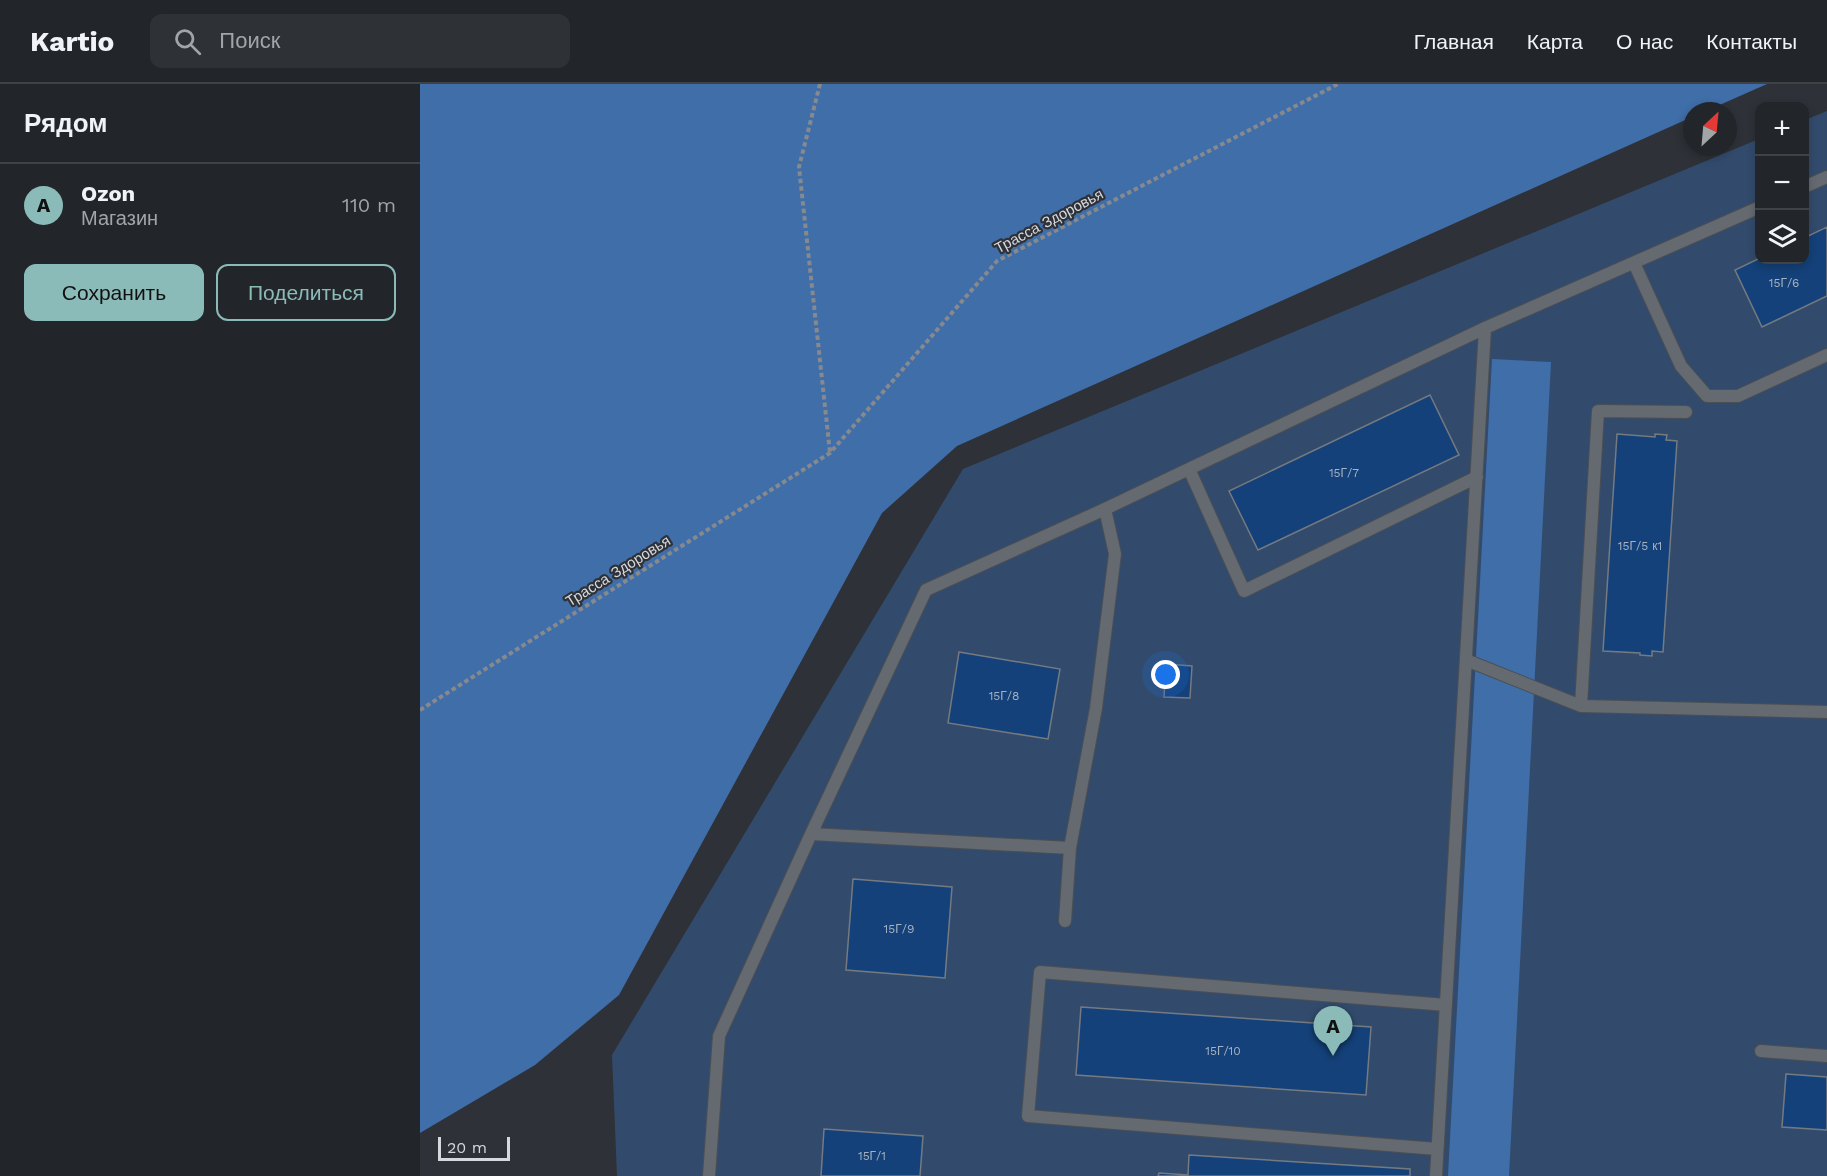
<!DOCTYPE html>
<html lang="ru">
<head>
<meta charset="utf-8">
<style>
  body { margin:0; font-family:"Work Sans",sans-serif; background:#2e3236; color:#f1f3f6 }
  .controls { position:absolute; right:18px; top:18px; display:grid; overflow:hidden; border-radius:12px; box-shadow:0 3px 9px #0003 }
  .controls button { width:54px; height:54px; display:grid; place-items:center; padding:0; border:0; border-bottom:2px solid #3f4347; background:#22262a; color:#f1f3f6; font:30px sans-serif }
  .compass { position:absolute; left:1263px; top:18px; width:54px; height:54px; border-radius:50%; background:#22262a; box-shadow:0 3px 9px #0003; rotate:26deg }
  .scale { position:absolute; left:18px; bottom:15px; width:72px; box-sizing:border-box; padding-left:6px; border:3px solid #d5d8dc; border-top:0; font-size:16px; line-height:21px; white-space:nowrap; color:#d5d8dc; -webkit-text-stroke:4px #2e3238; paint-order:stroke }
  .you { position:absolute; left:746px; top:591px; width:21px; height:21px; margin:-15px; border:4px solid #fff; border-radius:50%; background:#1a73e8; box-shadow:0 0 0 9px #1a73e833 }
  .badge { display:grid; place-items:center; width:39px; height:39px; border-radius:50%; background:#8bbbb9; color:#111; font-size:20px; font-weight:700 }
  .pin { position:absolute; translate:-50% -50px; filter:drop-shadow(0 2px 3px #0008) }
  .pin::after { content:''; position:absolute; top:32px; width:21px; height:18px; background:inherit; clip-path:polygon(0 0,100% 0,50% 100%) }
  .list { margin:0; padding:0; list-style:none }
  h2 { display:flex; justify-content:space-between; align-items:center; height:78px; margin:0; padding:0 24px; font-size:26px }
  h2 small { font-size:20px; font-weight:400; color:#a2a5a8 }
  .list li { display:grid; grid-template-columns:39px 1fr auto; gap:18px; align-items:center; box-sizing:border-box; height:84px; padding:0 24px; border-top:2px solid #3f4347 }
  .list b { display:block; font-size:22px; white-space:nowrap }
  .list p { margin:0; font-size:20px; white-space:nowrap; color:#a2a5a8 }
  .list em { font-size:20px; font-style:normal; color:#a2a5a8 }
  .actions { display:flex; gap:12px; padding:18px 24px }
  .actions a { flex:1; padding:14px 0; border:2px solid #8bbbb9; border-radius:12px; text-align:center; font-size:21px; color:#8bbbb9 }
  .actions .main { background:#8bbbb9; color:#111 }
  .icon { flex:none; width:33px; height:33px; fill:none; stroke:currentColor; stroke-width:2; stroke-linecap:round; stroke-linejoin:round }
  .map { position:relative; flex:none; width:1407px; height:1092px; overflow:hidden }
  header { display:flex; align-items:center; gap:36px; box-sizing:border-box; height:84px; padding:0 30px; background:#22262a; border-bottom:2px solid #3f4347 }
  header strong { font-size:28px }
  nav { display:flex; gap:33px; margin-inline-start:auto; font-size:21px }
  .search { width:420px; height:54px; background:#2e3236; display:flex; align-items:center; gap:15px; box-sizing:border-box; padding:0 21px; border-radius:12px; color:#a2a5a8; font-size:22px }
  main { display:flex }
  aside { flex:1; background:#22262a }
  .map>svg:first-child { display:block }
  .green { fill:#324b6c }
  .forest { fill:#406ea9 }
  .building { fill:#144179; stroke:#757a81; stroke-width:1.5 }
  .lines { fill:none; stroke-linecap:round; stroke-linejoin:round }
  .lane-casing { stroke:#4b4f54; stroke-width:14 }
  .path { stroke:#86898e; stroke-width:4; stroke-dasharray:4.5 3; stroke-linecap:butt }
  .lane { stroke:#656a71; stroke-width:12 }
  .labels { text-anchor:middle; stroke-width:4.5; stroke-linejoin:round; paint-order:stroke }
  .number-label { font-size:12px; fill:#a5b2c3 }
  .street-label { font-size:15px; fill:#d5d8dc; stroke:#2e3238 }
</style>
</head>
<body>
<header>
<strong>Kartio</strong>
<div class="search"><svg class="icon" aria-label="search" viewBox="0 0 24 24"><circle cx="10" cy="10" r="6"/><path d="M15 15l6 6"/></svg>Поиск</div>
<nav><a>Главная</a><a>Карта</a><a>О нас</a><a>Контакты</a></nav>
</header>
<main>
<aside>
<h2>Рядом<small></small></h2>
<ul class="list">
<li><span class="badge">A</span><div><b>Ozon</b><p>Магазин</p></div><em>110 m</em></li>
</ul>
<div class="actions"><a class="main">Сохранить</a><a>Поделиться</a></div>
</aside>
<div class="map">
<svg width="1407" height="1092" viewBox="0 0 1407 1092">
  <rect width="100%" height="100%" fill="#2e3238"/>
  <path class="green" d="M1407 27V1092H197L192 971 543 385 1339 55 1340 176H1384L1385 36Z"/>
  <path class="forest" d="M0 0H1347L1286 27H1272V33L537 362 462 429 199 911 115 981 0 1049Z
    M1072 275 1131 278 1089 1092H1028Z"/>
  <path class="building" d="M1407 143V212L1342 243 1315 186 1340 174 1384 176V154Z
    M1010 311 1039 371 838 466 809 407Z
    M1197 350 1235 353V350L1247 351 1246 356 1257 357 1243 568 1232 567V572L1220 571V569L1183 567Z
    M539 568 640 585 628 655 528 639Z
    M746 580 772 582 770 614 744 613Z
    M433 795 532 803 525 894 426 886Z
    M661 923 951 943 946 1011 656 991Z
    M1366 990 1407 993V1046L1362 1043Z
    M404 1045 503 1052 500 1092H401Z
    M769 1071 990 1085V1092H738L739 1089 768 1091Z"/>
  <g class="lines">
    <defs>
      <path id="lane" d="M1384 103 1407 93
        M1214 179 1261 282 1287 312H1318L1407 271
        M769 385 824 507 1057 393
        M685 425 1065 244 1340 123
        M1046 576 1161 622 1407 628
        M1161 622 1178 327 1266 328
        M645 837 650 764
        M1341 967 1407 972
        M1017 1065 608 1032 620 888 1026 921
        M289 1092 299 952 391 750 506 506 685 425 695 470 676 624 650 764 391 750
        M1016 1092 1065 244"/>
    </defs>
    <use href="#lane" class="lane-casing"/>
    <path class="path" d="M400 0 379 83 410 369
      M0 626 410 369 577 177 918 0"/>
    <use href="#lane" class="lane"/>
  </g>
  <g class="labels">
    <g class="number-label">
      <text x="1364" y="203">15Г/6</text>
      <text x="924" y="393">15Г/7</text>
      <text x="1220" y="466">15Г/5 к1</text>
      <text x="584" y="616">15Г/8</text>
      <text x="479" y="849">15Г/9</text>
      <text x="803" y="971">15Г/10</text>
      <text x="452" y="1076">15Г/1</text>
    </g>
    <g class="street-label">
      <text transform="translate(629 137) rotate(-28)" y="5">Трасса Здоровья</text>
      <text transform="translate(198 487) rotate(-32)" y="5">Трасса Здоровья</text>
    </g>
  </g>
</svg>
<div class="controls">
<button>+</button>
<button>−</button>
<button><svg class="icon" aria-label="layers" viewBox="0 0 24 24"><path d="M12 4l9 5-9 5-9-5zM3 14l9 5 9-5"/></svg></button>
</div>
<svg class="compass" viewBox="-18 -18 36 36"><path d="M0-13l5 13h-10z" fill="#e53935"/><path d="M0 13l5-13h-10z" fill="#a2a5a8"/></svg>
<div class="scale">20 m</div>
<div class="you"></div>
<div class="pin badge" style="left:913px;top:972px">A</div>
</div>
</main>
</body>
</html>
